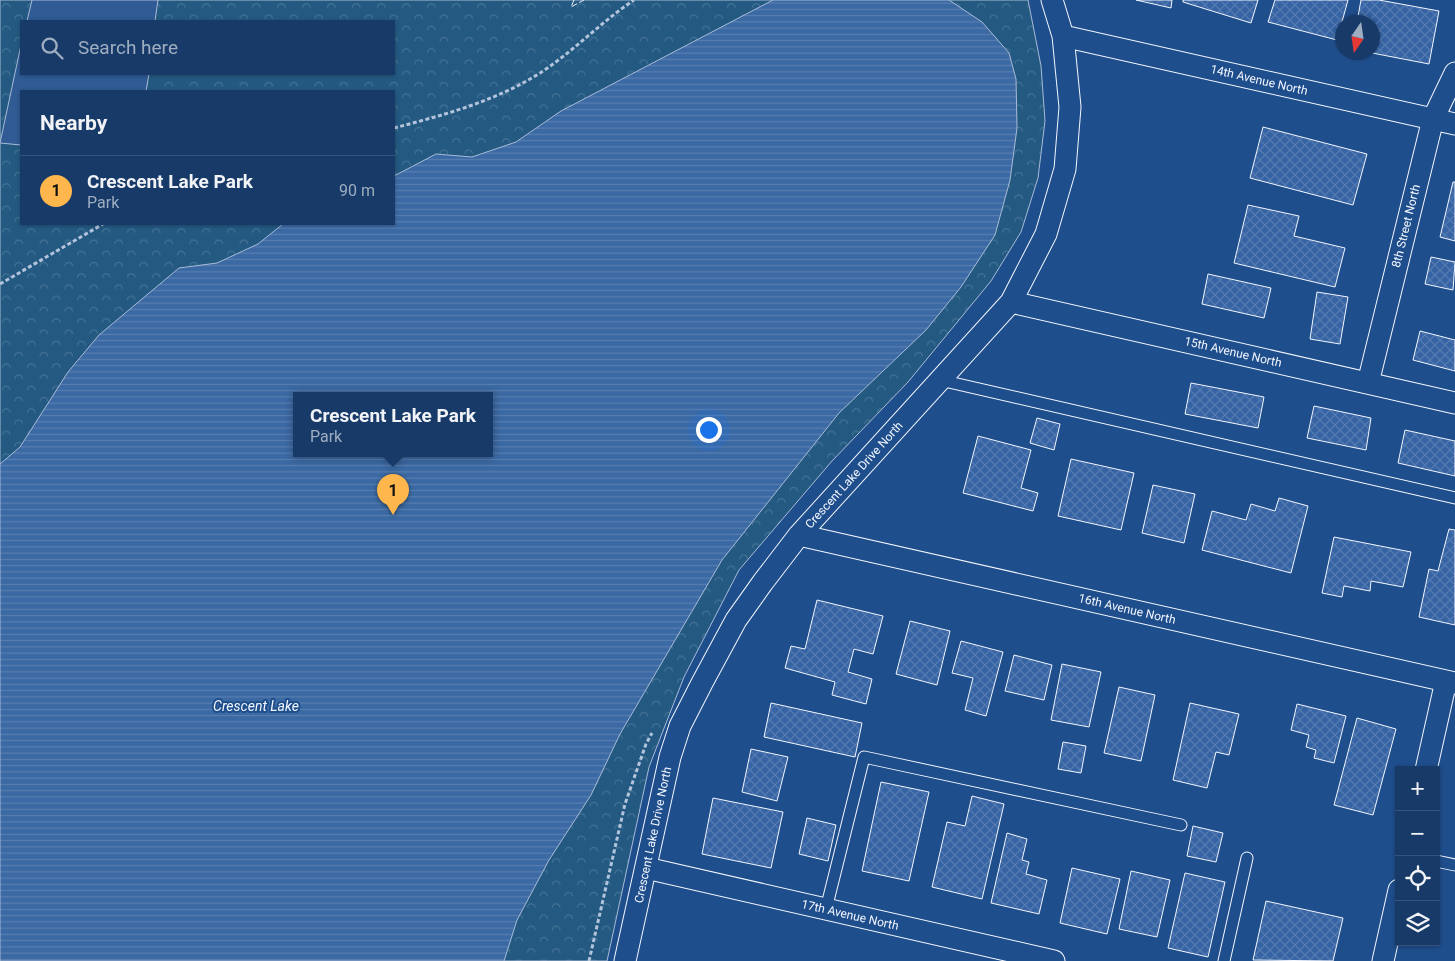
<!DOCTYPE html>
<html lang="en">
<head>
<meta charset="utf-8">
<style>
  body { margin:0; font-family:Roboto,sans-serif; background:#20416f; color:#f1f3f6 }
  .controls { position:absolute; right:15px; bottom:15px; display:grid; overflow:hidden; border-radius:0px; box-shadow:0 1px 4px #0004 }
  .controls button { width:45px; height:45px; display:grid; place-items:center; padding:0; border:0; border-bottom:1px solid #36547d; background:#173a69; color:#f1f3f6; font:25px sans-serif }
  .compass { position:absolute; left:1335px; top:15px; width:45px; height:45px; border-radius:50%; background:#173a69; box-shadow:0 1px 4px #0004; rotate:193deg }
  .you { position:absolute; left:708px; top:429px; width:18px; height:18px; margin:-12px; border:4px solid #fff; border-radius:50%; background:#1a73e8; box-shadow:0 0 0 8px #1a73e833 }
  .badge { display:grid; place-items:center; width:32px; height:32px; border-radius:50%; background:#ffb74d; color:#111; font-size:16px; font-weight:700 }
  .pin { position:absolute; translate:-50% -41px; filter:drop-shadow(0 1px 2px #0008) }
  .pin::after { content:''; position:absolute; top:26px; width:18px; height:15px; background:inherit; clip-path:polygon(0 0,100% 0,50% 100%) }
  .popup { position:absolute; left:293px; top:392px; width:200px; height:65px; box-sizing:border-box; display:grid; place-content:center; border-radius:0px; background:#173a69; filter:drop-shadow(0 1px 4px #0005); font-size:16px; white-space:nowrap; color:#9eadc0 }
  .popup b { font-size:19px; color:#f1f3f6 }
  .popup::after { content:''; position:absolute; left:50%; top:100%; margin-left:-10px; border:10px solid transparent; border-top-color:#173a69 }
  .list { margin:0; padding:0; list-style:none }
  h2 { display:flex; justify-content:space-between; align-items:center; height:65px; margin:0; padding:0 20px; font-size:21px }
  h2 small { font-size:16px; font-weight:400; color:#9eadc0 }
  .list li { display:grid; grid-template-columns:32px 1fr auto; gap:15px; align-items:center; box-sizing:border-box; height:70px; padding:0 20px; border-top:1px solid #36547d }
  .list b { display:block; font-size:19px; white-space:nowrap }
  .list p { margin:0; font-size:16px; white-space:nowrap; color:#9eadc0 }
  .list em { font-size:16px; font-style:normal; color:#9eadc0 }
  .icon { flex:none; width:28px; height:28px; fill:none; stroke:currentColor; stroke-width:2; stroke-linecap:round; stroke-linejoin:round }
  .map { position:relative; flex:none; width:1455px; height:961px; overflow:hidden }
  .search { position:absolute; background:#173a69; box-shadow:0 1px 4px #0004; left:20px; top:20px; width:375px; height:55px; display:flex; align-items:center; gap:12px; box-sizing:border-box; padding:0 18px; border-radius:0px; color:#9eadc0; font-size:19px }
  .panel { position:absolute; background:#173a69; box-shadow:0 1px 4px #0004; left:20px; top:90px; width:375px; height:135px; border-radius:0px }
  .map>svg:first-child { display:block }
  .forest { fill:url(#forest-crowns); stroke:#a8bbd7; fill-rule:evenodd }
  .parking { fill:#305b95; stroke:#a8bbd7 }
  .water { fill:url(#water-rules); stroke:#a8bbd7; fill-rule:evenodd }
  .building { fill:url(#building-cross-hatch); stroke:#f2f6ff }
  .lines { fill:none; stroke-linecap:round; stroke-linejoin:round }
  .service-casing { stroke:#f2f6ff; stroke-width:13 }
  .minor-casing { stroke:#f2f6ff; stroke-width:23 }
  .path { stroke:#b3c4dc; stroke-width:3; stroke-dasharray:4 2.5; stroke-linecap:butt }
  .service { stroke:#1f4e8c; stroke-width:11 }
  .minor { stroke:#1f4e8c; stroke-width:21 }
  .fence { stroke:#f2f6ff; stroke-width:1; stroke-dasharray:6 2.5; stroke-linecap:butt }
  .labels { text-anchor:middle; stroke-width:4; stroke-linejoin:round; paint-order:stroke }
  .street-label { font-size:12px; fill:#f2f6ff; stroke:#1f4e8c }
  .water-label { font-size:14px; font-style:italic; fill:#f2f6ff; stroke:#1f4e8c }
</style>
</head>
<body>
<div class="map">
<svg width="1455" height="961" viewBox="0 0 1455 961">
  <defs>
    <pattern id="forest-crowns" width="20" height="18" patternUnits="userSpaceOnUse" patternTransform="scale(1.25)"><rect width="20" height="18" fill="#245a82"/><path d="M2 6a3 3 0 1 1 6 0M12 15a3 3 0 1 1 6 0" fill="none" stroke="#447295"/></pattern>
    <pattern id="water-rules" width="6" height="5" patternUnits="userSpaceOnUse" patternTransform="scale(1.25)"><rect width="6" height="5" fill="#3b69a3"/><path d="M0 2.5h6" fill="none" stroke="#587fb1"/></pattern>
    <pattern id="building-cross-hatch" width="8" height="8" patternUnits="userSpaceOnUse" patternTransform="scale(1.25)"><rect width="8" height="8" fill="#3563a3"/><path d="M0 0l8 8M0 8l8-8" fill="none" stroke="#537ab1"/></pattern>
  </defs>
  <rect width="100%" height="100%" fill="#1f4e8c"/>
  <path class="forest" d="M0 0H1028L1041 66 1045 121 1038 178 1021 232 991 281 908 382 832 461 739 570 684 677 649 767 607 961H0ZM21 21H394V74H21ZM21 91H394V224H21ZM297 396H489V454H297Z"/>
  <path class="parking" d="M32 0H158L155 21H27Z
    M21 45V74H149L146 91H21V145L0 143Z"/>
  <path class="water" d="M773 0H949L982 22 1009 53 1016 79 1017 128 1010 180 995 235 961 287 926 330 839 413 722 560 620 734 591 795 549 860 517 920 504 961H0V464L20 447 68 372 99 335 179 268 217 263 258 244 283 224H394V176L436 154 472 157 516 142 561 111ZM297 396H489V454H297Z"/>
  <path class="building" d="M1136 0H1172L1171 8Z
    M1183 0H1258L1251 23 1183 2Z
    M1275 0H1348L1337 40 1268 22Z
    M1361 0H1379L1439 11 1429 64 1367 52H1372V22H1357Z
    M1263 127 1367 154 1353 205 1250 178Z
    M1453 182H1455V241L1440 237Z
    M1248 205 1299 216 1294 236 1345 248 1335 287 1234 263Z
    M1431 257 1455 262 1453 290 1425 284Z
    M1208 274 1271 288 1264 318 1202 304Z
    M1317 292 1348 297 1340 344 1310 339Z
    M1420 331 1455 340V371L1413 360Z
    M1191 383 1264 397 1258 428 1185 414Z
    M1314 406 1371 418 1366 450 1307 438Z
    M1037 418 1060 424 1054 450 1030 443Z
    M1405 430 1455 441V476L1398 463Z
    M978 436 1031 450 1021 488 1038 493 1033 511 963 493Z
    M1071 459 1134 473 1121 530 1058 516Z
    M1153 485 1195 494 1184 543 1142 533Z
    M1279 498 1308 506 1291 573 1202 550 1212 511 1246 520 1251 504 1275 511Z
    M1449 529 1455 530V625L1419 617 1429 569 1438 571Z
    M1334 537 1411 552 1403 587 1371 581 1370 591 1344 586 1342 597 1322 593Z
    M817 600 883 616 873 654 854 649 848 672 872 679 866 704 832 695 835 682 785 668 791 646 805 649Z
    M910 621 950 631 937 685 896 674Z
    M961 641 1003 652 986 716 965 710 973 678 952 673Z
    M1014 655 1052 665 1044 700 1005 691Z
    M1062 664 1101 672 1089 727 1051 720Z
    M1119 687 1155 695 1141 761 1104 753Z
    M771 703 862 723 855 757 764 737Z
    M1190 703 1239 714 1229 755 1216 752 1207 788 1173 780Z
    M1297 704 1346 716 1334 763 1314 758 1316 750 1306 747 1309 735 1291 730Z
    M1357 718 1396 729 1373 815 1334 805Z
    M1063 742 1086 746 1081 773 1058 769Z
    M751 749 788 757 777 801 742 792Z
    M881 782 929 792 909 881 862 871Z
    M972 796 1004 804 982 899 932 887 947 822 965 826Z
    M713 798 783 812 771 868 702 854Z
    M807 818 836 825 828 861 799 854Z
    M1193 826 1223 833 1216 862 1187 856Z
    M1007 833 1027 839 1022 860 1029 862 1026 874 1047 880 1039 914 991 903Z
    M1072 868 1120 879 1107 934 1060 923Z
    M1131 871 1170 880 1157 937 1119 929Z
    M1185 873 1225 882 1208 957 1168 948Z
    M1266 901 1343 918 1333 961 1253 960Z"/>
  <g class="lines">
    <defs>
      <path id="service" d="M940 380 1455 498
        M1436 861 1455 865
        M826 909 864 757 1181 825
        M1224 961 1247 858"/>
      <path id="minor" d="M1063 36 1455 124
        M1011 302 1455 403
        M1368 383 1433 119 1455 73
        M799 535 1455 683
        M1426 770 1446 681
        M646 868 1054 961
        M625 961 670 757 680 726 702 683 736 620 763 582 799 535 1011 302 1046 234 1065 169 1070 107 1063 36 1052 0
        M1383 961 1399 890"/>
    </defs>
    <use href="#service" class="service-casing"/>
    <use href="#minor" class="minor-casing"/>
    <path class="path" d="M394 128C444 115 496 101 540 73 574 51 601 22 634 0
      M0 284 103 224
      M589 961 625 804 646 744 652 733"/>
    <use href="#service" class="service"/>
    <use href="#minor" class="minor"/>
    <path class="fence" d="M574 0 571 7 584 0"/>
  </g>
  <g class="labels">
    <g class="street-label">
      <text transform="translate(1259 80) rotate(13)" y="4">14th Avenue North</text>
      <text transform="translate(1406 226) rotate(-76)" y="4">8th Street North</text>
      <text transform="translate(1233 352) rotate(13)" y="4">15th Avenue North</text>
      <text transform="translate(854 475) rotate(-48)" y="4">Crescent Lake Drive North</text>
      <text transform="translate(1127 609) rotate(13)" y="4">16th Avenue North</text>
      <text transform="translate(653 835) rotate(-78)" y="4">Crescent Lake Drive North</text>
      <text transform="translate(850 915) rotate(13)" y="4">17th Avenue North</text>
    </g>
    <g class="water-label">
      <text x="256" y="711">Crescent Lake</text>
    </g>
  </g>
</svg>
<div class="controls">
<button>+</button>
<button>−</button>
<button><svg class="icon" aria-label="locate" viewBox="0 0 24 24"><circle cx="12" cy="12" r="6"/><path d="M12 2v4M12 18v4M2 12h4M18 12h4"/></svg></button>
<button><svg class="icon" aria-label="layers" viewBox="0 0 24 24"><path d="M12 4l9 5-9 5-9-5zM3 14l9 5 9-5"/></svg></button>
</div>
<svg class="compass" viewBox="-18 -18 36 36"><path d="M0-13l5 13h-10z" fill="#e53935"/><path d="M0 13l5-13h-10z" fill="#9eadc0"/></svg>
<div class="you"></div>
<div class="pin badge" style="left:393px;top:515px">1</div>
<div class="popup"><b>Crescent Lake Park</b>Park</div>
<div class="search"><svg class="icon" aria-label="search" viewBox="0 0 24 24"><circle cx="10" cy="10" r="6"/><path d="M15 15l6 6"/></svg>Search here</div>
<section class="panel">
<h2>Nearby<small></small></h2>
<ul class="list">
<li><span class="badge">1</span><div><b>Crescent Lake Park</b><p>Park</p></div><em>90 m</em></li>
</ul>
</section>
</div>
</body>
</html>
